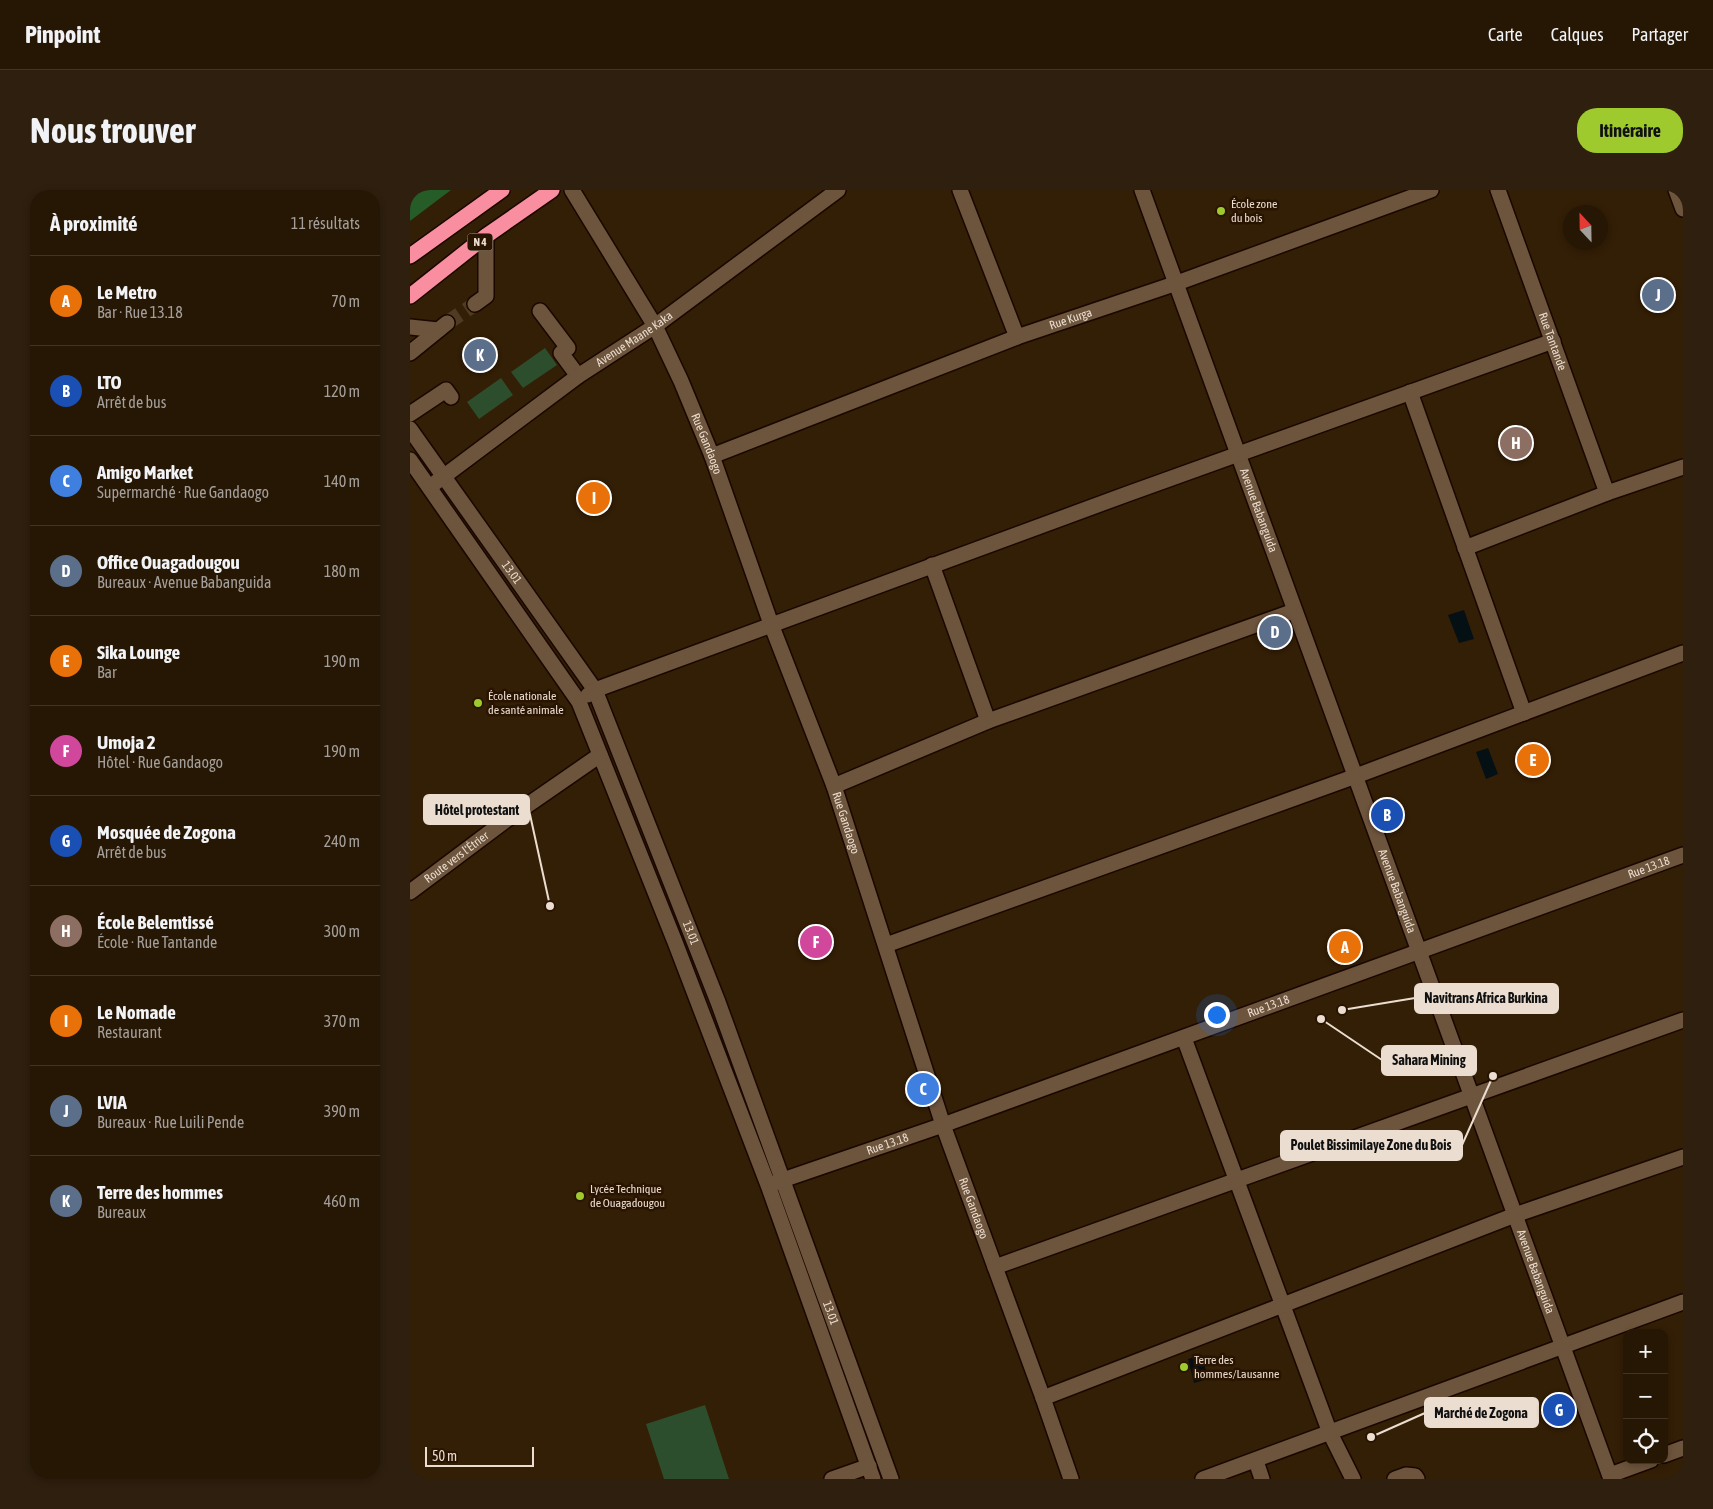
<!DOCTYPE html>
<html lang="fr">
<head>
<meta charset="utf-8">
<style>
  body { margin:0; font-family:"Asap Condensed",sans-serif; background:#2e1f0e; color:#f1f3f6 }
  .controls { position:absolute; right:15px; bottom:15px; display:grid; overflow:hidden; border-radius:10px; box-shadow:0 2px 8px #0003 }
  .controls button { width:45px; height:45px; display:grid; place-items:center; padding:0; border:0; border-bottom:1px solid #423526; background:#261604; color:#f1f3f6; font:25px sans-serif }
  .compass { position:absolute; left:1153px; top:15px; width:45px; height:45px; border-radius:50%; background:#261604; box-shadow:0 2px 8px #0003; rotate:338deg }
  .scale { position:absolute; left:15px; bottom:12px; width:109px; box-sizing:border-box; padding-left:5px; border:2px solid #ebddcf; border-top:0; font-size:14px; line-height:18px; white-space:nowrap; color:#ebddcf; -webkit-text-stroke:4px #281400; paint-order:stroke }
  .you { position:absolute; left:806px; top:824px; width:18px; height:18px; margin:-12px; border:4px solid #fff; border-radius:50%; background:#1a73e8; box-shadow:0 0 0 8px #1a73e833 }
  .badge { display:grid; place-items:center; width:32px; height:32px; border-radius:50%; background:#9eca2e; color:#fff; font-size:16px; font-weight:700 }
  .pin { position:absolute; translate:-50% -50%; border:2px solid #fff; box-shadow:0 1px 5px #0006 }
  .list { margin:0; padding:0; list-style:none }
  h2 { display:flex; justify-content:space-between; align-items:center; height:65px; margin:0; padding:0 20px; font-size:21px }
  h2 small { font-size:16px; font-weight:400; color:#a49f9a }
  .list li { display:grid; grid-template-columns:32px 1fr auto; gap:15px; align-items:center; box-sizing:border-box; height:90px; padding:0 20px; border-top:1px solid #423526 }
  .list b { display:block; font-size:19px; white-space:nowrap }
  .list p { margin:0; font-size:16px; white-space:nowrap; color:#a49f9a }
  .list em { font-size:16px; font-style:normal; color:#a49f9a }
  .icon { flex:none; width:28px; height:28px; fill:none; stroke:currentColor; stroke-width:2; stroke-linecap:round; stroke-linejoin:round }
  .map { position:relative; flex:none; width:1273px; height:1289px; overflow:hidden; border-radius:20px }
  header { display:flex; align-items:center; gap:30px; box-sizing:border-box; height:70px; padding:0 25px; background:#261604; border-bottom:1px solid #423526 }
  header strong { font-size:24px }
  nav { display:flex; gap:28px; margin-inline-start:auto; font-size:18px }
  .intro { display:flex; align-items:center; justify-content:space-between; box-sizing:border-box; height:120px; padding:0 30px }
  h1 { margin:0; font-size:35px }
  .button { padding:12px 22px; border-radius:20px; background:#9eca2e; color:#111; font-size:18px; font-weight:700 }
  main { display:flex; gap:30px; padding:0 30px }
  aside { flex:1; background:#261604; border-radius:20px; box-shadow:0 2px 8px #0003 }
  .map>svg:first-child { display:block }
  .green { fill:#2d4e2d }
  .forest { fill:#255c27 }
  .water { fill:#051015 }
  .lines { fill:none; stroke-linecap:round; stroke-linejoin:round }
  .minor-tunnel { stroke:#4f3b24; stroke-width:15; stroke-dasharray:15 8; stroke-linecap:butt }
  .minor-casing { stroke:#1a0700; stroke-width:18 }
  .highway-casing { stroke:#1a0700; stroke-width:18 }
  .minor { stroke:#6d543d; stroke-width:15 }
  .highway { stroke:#f98ea0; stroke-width:15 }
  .poi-dot { fill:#9eca2e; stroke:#281400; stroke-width:2 }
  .labels { text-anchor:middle; stroke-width:5; stroke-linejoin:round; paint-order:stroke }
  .shield { fill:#281400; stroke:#b0a191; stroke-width:1 }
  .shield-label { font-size:11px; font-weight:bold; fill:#ebddcf }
  .poi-label { font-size:12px; fill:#ebddcf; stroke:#281400; text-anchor:start }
  .street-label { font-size:12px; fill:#ebddcf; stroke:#281400 }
  .leader { fill:none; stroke:#ebddcf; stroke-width:2 }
  .callout-dot { fill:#ebddcf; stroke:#281400; stroke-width:2 }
  .callout { fill:#ebddcf; stroke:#ebddcf; stroke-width:2 }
  .callout-label { font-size:14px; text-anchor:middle; font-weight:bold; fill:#111 }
</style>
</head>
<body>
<header>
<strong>Pinpoint</strong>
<nav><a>Carte</a><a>Calques</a><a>Partager</a></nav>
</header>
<div class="intro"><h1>Nous trouver</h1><a class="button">Itinéraire</a></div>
<main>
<aside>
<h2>À proximité<small>11 résultats</small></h2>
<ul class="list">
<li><span class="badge" style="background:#e8710a">A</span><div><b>Le Metro</b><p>Bar · Rue 13.18</p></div><em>70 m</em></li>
<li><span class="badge" style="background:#1a4fb4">B</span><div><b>LTO</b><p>Arrêt de bus</p></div><em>120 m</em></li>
<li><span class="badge" style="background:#3f7fe0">C</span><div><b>Amigo Market</b><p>Supermarché · Rue Gandaogo</p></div><em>140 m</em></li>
<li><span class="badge" style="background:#5c6f8a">D</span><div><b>Office Ouagadougou</b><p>Bureaux · Avenue Babanguida</p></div><em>180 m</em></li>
<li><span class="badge" style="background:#e8710a">E</span><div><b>Sika Lounge</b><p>Bar</p></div><em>190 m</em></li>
<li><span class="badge" style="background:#d1479c">F</span><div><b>Umoja 2</b><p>Hôtel · Rue Gandaogo</p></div><em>190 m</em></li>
<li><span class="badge" style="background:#1a4fb4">G</span><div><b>Mosquée de Zogona</b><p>Arrêt de bus</p></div><em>240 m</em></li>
<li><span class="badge" style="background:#8d6e63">H</span><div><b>École Belemtissé</b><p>École · Rue Tantande</p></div><em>300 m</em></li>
<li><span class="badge" style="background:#e8710a">I</span><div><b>Le Nomade</b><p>Restaurant</p></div><em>370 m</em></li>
<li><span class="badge" style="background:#5c6f8a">J</span><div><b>LVIA</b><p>Bureaux · Rue Luili Pende</p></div><em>390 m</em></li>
<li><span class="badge" style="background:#5c6f8a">K</span><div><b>Terre des hommes</b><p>Bureaux</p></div><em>460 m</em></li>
</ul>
</aside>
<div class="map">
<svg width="1273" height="1289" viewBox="0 0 1273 1289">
  <rect width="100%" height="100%" fill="#331e06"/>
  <path class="green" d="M135 158 147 175 113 198 101 182Z
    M91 188 103 205 69 229 57 212Z
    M295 1215 319 1289H254L236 1234Z"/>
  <path class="forest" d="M0 0H41L0 31Z"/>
  <path class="water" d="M1054 420 1064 449 1049 453 1038 425Z
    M1078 558 1088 584 1076 589 1066 562Z
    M792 1165 798 1189 784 1193 778 1169Z"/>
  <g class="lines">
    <path class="minor-tunnel" d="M37 133 65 114"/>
    <defs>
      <g id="minor">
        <path id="s1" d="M162 0 245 136 271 191 302 266 361 434 424 596 533 935 633 1208 661 1289"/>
        <path d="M550 0 607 147"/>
        <path id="s2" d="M732 0 1201 1289"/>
        <path id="s3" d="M1088 0 1197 303"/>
        <path d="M1266 0 1273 19"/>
        <path d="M65 114 76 106V46"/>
        <path d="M130 121 158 158 151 163 168 186"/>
        <path d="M0 137 28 140"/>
        <path d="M0 163 37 133"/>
        <path d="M1000 202 1114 523"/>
        <path d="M0 224 36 200 41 207"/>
        <path id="s4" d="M0 239 185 500 308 812 481 1289"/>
        <path id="s5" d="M302 266 607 147 767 93 1021 0"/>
        <path d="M0 270 169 512 265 752 358 995 463 1289"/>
        <path id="s6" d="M25 293 168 186 245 136 428 0"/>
        <path d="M1055 358 1197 303 1273 277"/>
        <path d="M522 375 578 531"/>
        <path d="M178 505 185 500C503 381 823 265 1143 151"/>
        <path d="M424 596 578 531 884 421"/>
        <path id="s7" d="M0 702 96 630 190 565"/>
        <path d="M476 755 946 586 1273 463"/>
        <path d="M774 848 920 1243 943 1289"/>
        <path id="s8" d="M364 993 533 935 1273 665"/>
        <path d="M585 1077 1273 830"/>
        <path d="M633 1208 1105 1025 1273 967"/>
        <path d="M1254 1265 1273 1258"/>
        <path d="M846 1271 852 1289"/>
        <path d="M1200 1285 1241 1270"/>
        <path d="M422 1289 459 1276"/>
        <path d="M793 1289 1273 1112"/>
        <path d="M985 1289 996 1285 1005 1286 1007 1289"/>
      </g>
      <path id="highway" d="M0 66 92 0
        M0 106 76 46 142 0"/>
    </defs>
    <use href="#minor" class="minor-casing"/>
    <use href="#highway" class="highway-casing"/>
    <use href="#minor" class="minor"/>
    <use href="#highway" class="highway"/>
  </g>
  <g class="poi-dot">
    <circle cx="811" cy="21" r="5"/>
    <circle cx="68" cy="513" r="5"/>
    <circle cx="170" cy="1006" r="5"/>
    <circle cx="774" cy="1177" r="5"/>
  </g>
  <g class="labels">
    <rect class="shield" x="57.5" y="43.5" width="25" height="17" rx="4"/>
    <g class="shield-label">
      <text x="70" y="56">N 4</text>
    </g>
    <g class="poi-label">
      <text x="821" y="18">École zone<tspan x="821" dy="14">du bois</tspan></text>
      <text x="78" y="510">École nationale<tspan x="78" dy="14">de santé animale</tspan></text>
      <text x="180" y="1003">Lycée Technique<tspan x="180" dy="14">de Ouagadougou</tspan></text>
      <text x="784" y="1174">Terre des<tspan x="784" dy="14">hommes/Lausanne</tspan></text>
    </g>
    <g class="street-label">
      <text dy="4" stroke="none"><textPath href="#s5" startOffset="384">Rue Kurga</textPath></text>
      <text dy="4" stroke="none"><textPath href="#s6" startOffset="246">Avenue Maane Kaka</textPath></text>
      <text dy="4" stroke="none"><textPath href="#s3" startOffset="161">Rue Tantande</textPath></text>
      <text dy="4" stroke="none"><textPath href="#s1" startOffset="288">Rue Gandaogo</textPath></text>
      <text dy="4" stroke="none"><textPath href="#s2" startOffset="341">Avenue Babanguida</textPath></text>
      <text dy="4" stroke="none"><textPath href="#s4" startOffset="176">13.01</textPath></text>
      <text dy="4" stroke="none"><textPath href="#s1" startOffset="692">Rue Gandaogo</textPath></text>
      <text dy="4" stroke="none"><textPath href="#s7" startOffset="58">Route vers l'Étrier</textPath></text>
      <text dy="4" stroke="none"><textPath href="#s8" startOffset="930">Rue 13.18</textPath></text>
      <text dy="4" stroke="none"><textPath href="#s2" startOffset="746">Avenue Babanguida</textPath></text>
      <text dy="4" stroke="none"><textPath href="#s4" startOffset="581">13.01</textPath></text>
      <text dy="4" stroke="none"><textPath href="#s8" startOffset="525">Rue 13.18</textPath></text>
      <text dy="4" stroke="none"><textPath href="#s8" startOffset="120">Rue 13.18</textPath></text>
      <text dy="4" stroke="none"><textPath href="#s1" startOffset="1098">Rue Gandaogo</textPath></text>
      <text dy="4" stroke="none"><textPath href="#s2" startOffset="1151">Avenue Babanguida</textPath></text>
      <text dy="4" stroke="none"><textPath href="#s4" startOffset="986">13.01</textPath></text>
    </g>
  </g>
  <path class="leader" d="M140 716L119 620M932 820L1005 808M911 829L972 870M1083 886L1052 955M961 1247L1015 1223"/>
  <g class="callout-dot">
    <circle cx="140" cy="716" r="5"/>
    <circle cx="932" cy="820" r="5"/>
    <circle cx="911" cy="829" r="5"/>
    <circle cx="1083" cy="886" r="5"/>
    <circle cx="961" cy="1247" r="5"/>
  </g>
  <g class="callout">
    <rect x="14" y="605" width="105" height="29" rx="5"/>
    <rect x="1005" y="794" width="143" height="29" rx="5"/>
    <rect x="972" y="856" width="94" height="29" rx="5"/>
    <rect x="871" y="941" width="181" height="29" rx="5"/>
    <rect x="1015" y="1208" width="113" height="29" rx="5"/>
  </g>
  <g class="callout-label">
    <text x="67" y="625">Hôtel protestant</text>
    <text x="1076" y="813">Navitrans Africa Burkina</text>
    <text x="1019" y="875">Sahara Mining</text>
    <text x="961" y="960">Poulet Bissimilaye Zone du Bois</text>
    <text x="1071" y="1228">Marché de Zogona</text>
  </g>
</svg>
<div class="controls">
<button>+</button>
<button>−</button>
<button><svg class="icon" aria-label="locate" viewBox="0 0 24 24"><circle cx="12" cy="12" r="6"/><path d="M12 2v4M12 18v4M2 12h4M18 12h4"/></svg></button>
</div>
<svg class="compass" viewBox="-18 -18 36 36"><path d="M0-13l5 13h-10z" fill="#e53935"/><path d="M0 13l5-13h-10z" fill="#a49f9a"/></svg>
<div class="scale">50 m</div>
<div class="you"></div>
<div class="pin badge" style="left:935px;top:757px;background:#e8710a">A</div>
<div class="pin badge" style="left:977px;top:625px;background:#1a4fb4">B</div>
<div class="pin badge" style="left:513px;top:899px;background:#3f7fe0">C</div>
<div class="pin badge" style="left:865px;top:442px;background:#5c6f8a">D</div>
<div class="pin badge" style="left:1123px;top:570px;background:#e8710a">E</div>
<div class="pin badge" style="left:406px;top:752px;background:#d1479c">F</div>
<div class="pin badge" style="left:1149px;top:1220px;background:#1a4fb4">G</div>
<div class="pin badge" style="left:1106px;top:253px;background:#8d6e63">H</div>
<div class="pin badge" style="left:184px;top:308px;background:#e8710a">I</div>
<div class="pin badge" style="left:1248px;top:105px;background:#5c6f8a">J</div>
<div class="pin badge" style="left:70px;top:165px;background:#5c6f8a">K</div>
</div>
</main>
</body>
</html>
